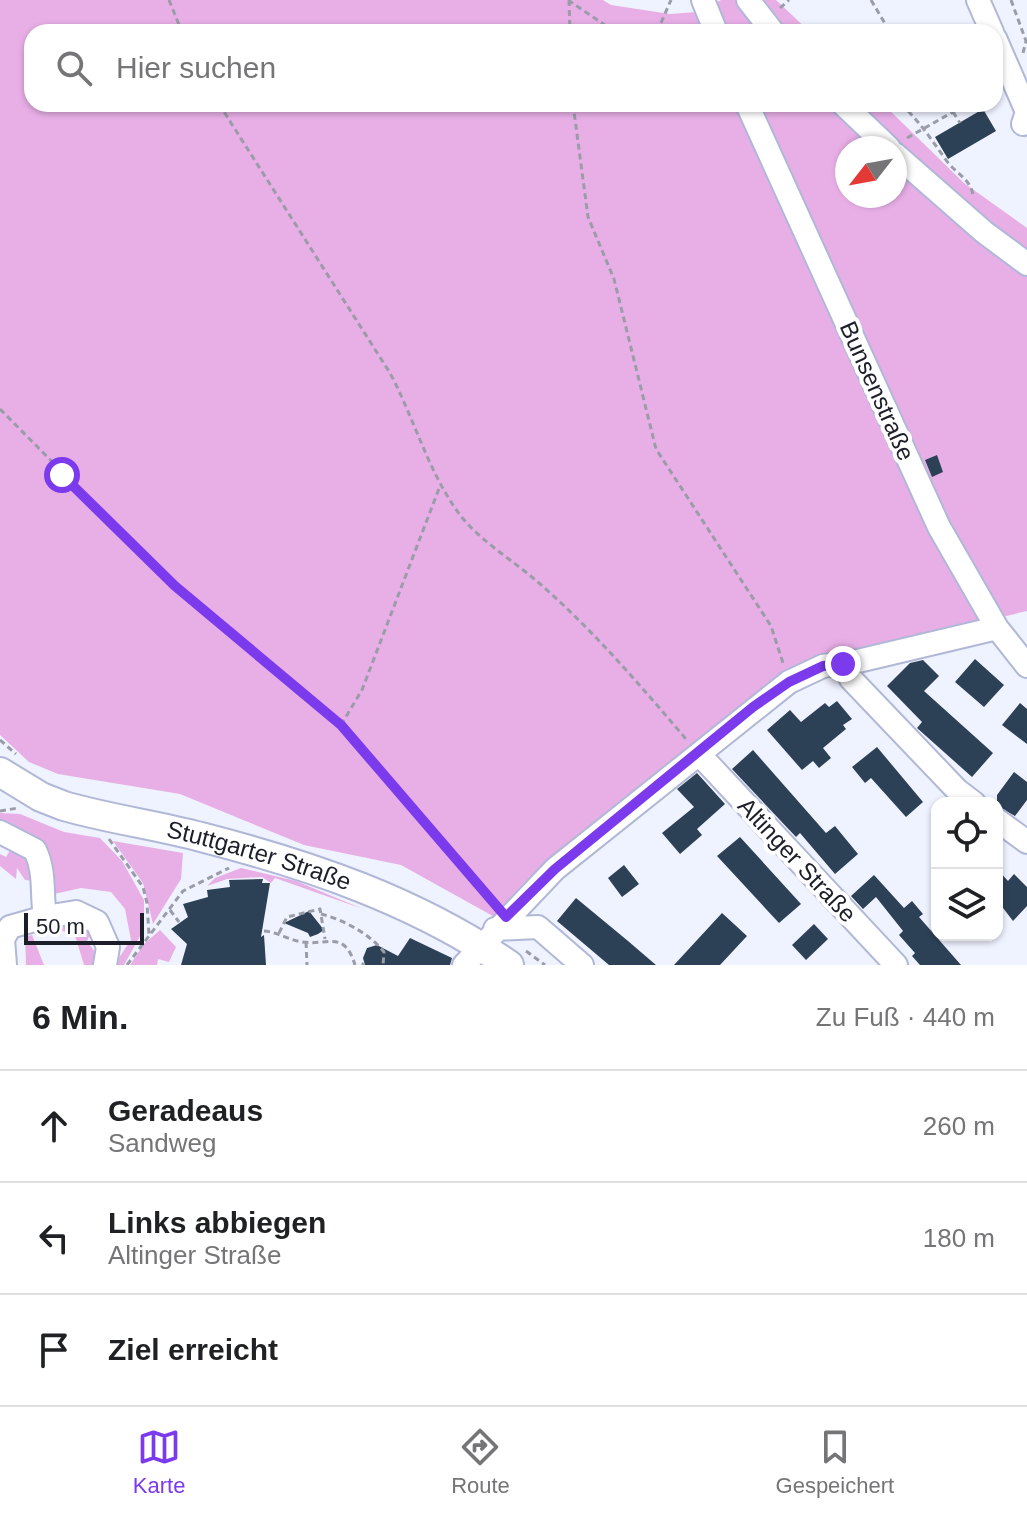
<!DOCTYPE html>
<html lang="de">
<head>
<meta charset="utf-8">
<style>
  body { margin:0; font-family:Helvetica,sans-serif; background:#f2f2f2; color:#202124 }
  .controls { position:absolute; right:24px; bottom:24px; display:grid; overflow:hidden; border-radius:16px; box-shadow:0 2px 6px #0004 }
  .controls button { width:72px; height:72px; display:grid; place-items:center; padding:0; border:0; border-bottom:2px solid #e0e0e0; background:#fff; color:#202124; font:40px sans-serif }
  .compass { position:absolute; left:835px; top:136px; width:72px; height:72px; border-radius:50%; background:#fff; box-shadow:0 2px 6px #0004; rotate:239deg }
  .scale { position:absolute; left:24px; bottom:20px; width:120px; box-sizing:border-box; padding-left:8px; border:4px solid #1c1e29; border-top:0; font-size:22px; line-height:28px; white-space:nowrap; color:#1c1e29; -webkit-text-stroke:6px #fff; paint-order:stroke }
  .stop { position:absolute; width:24px; height:24px; margin:-18px; border:6px solid #7c3aed; border-radius:50%; background:#fff }
  .stop.end { background:#7c3aed; border-color:#fff; box-shadow:0 2px 8px #0008 }
  .list { margin:0; padding:0; list-style:none }
  h2 { display:flex; justify-content:space-between; align-items:center; height:104px; margin:0; padding:0 32px; font-size:34px }
  h2 small { font-size:26px; font-weight:400; color:#757577 }
  .list li { display:grid; grid-template-columns:52px 1fr auto; gap:24px; align-items:center; box-sizing:border-box; height:112px; padding:0 32px; border-top:2px solid #e0e0e0 }
  .list b { display:block; font-size:30px; white-space:nowrap }
  .list p { margin:0; font-size:26px; white-space:nowrap; color:#757577 }
  .list em { font-size:26px; font-style:normal; color:#757577 }
  .icon { flex:none; width:44px; height:44px; fill:none; stroke:currentColor; stroke-width:2; stroke-linecap:round; stroke-linejoin:round }
  .map { position:relative; flex:none; width:1027px; height:965px; overflow:hidden }
  .search { position:absolute; background:#fff; box-shadow:0 2px 6px #0004; left:24px; right:24px; top:24px; height:88px; display:flex; align-items:center; gap:20px; box-sizing:border-box; padding:0 28px; border-radius:24px; color:#757577; font-size:30px }
  .sheet { height:440px; background:#fff }
  nav { display:flex; justify-content:space-around; align-items:center; box-sizing:border-box; height:112px; border-top:2px solid #e0e0e0; background:#fff; font-size:22px; color:#757577 }
  nav a { display:grid; justify-items:center; gap:4px }
  nav .on { color:#7c3aed }
  .map>svg:first-child { display:block }
  .green { fill:#e8afe7; fill-rule:evenodd }
  .building { fill:#2d4156 }
  .lines { fill:none; stroke-linecap:round; stroke-linejoin:round }
  .minor-casing { stroke:#b1b8d7; stroke-width:26 }
  .major-casing { stroke:#b1b8d7; stroke-width:32 }
  .path { stroke:#9a9ca8; stroke-width:3; stroke-dasharray:6 4; stroke-linecap:butt }
  .minor { stroke:#fff; stroke-width:22 }
  .major { stroke:#fff; stroke-width:28 }
  .route { stroke:#7c3aed; stroke-width:10 }
  .labels { text-anchor:middle; stroke-width:8; stroke-linejoin:round; paint-order:stroke }
  .street-label { font-size:24px; fill:#1c1e29; stroke:#fff }
</style>
</head>
<body>
<div class="map">
<svg width="1027" height="965" viewBox="0 0 1027 965">
  <rect width="100%" height="100%" fill="#eff2ff"/>
  <path class="green" d="M0 0H603L611 5 670 14 697 12 721 0H776L810 32H32V104H883L964 183 1027 228V611L803 664 767 684 690 747 500 920 401 865 304 845 180 794 58 774 29 762 0 735ZM847 148H895V196H847Z
    M0 813 20 814 64 832 100 838 122 861 144 900V929L124 965H114L131 940 125 909 111 892 81 888 54 894C52 835 42 848 0 819Z
    M113 841 183 853 181 879 153 924 143 883Z
    M12 847 28 856 35 881 25 880 17 868 16 879 0 866V854L6 857Z
    M241 868 296 881 363 909 275 878 271 883 262 877 227 879 207 886 215 878Z
    M65 923 87 924 91 933 87 941 97 955 95 965H84L74 932 61 931Z
    M160 930 176 947 169 962 158 959 157 965H130L144 944Z
    M32 935 44 965H26L25 937Z"/>
  <path class="building" d="M983 109 996 131 948 159 935 137Z
    M937 455 943 472 932 477 925 460Z
    M975 659 1004 685 984 707 955 682Z
    M923 660 939 676 924 691 993 753 972 777 917 728 922 722 887 686 910 663Z
    M837 701 852 719 843 725 846 729 823 748 831 758 819 768 813 761 802 770 767 730 790 710 801 722 825 703 829 707Z
    M1020 703 1027 709V744L1002 725Z
    M877 747 923 802 906 817 871 778 865 783 852 767Z
    M753 750 826 833 835 826 858 854 835 874 800 833 796 837 732 769Z
    M1014 772 1027 782V800L1015 816 997 806V795Z
    M697 773 725 804 697 829 702 835 680 854 662 833 694 807 677 789Z
    M740 837 801 904 779 923 717 856Z
    M624 865 639 884 622 897 608 878Z
    M997 869 1008 881 1014 874 1027 887V906L1013 921 997 900Z
    M874 875 904 908 912 901 923 914 919 917 961 965H920L912 956 915 953 899 935 903 931 876 897 863 909 851 896Z
    M263 879 262 883H270L261 937 264 935 266 965H181L187 944 171 929 188 917 183 904 208 897 207 890 230 887 229 880Z
    M576 898 628 941 656 965H609L557 921Z
    M309 911 324 930 318 934 310 937 308 933 284 923Z
    M722 913 747 936 720 965H674Z
    M814 924 828 939 806 960 792 945Z
    M410 938 452 958 450 965H365L363 958 367 948 377 945 398 956Z"/>
  <g class="lines">
    <defs>
      <path id="minor" d="M703 0 716 32
        M748 0 773 32
        M978 0 992 32
        M995 38 1027 112 1023 124
        M747 104 939 527 997 628 1027 666
        M843 104 889 148
        M895 154 984 232 1027 264
        M843 664 851 679 957 790 974 803
        M699 754 896 965
        M997 820 1027 842
        M0 832 35 850C46 873 41 893 45 917L10 927 3 939 5 965
        M45 917 76 912 97 922 108 947 105 965
        M495 929 538 927 582 965
        M464 965 555 869 789 682 823 666 858 661 997 628"/>
      <g id="major">
        <path id="s1" d="M0 772 41 797 64 806C109 819 156 825 201 837 310 865 416 901 509 965"/>
      </g>
    </defs>
    <use href="#minor" class="minor-casing"/>
    <use href="#major" class="major-casing"/>
    <path class="path" d="M169 0 182 32
      M568 0 615 32
      M569 0 570 32
      M871 0 890 32
      M1011 0 1026 41 1023 53
      M780 8 789 0
      M657 32 671 0
      M895 32H897
      M219 104 390 373C415 420 428 472 460 515 480 541 514 561 539 583 593 630 640 685 686 739
      M573 104 588 217 614 279 656 449 771 626 783 663
      M901 104C920 122 931 139 946 160 955 173 970 178 973 195
      M953 112 960 123
      M907 138 967 104
      M0 409 175 586 341 725 497 906
      M341 725 362 690 440 486
      M0 740 16 754
      M0 811 18 808
      M109 839 143 887 147 903 149 935
      M170 910 179 922
      M321 914C344 920 370 934 384 952L383 965
      M264 931C277 932 289 940 302 942 327 946 344 929 355 965
      M279 933 287 917 320 909 325 939
      M306 942 307 965
      M526 951 545 965
      M127 965 183 891 229 868
      M362 965 364 963"/>
    <use href="#minor" class="minor"/>
    <use href="#major" class="major"/>
  </g>
  <g class="lines">
    <path class="route" d="M62 475 175 586 341 725 506 917 555 869 753 707 789 682 823 666 843 664"/>
  </g>
  <g class="labels">
    <g class="street-label">
      <text transform="translate(877 391) rotate(66)" y="8">Bunsenstraße</text>
      <text dy="8" stroke="none"><textPath href="#s1" startOffset="274">Stuttgarter Straße</textPath></text>
      <text transform="translate(797 860) rotate(47)" y="8">Altinger Straße</text>
    </g>
  </g>
</svg>
<div class="controls">
<button><svg class="icon" aria-label="locate" viewBox="0 0 24 24"><circle cx="12" cy="12" r="6"/><path d="M12 2v4M12 18v4M2 12h4M18 12h4"/></svg></button>
<button><svg class="icon" aria-label="layers" viewBox="0 0 24 24"><path d="M12 4l9 5-9 5-9-5zM3 14l9 5 9-5"/></svg></button>
</div>
<svg class="compass" viewBox="-18 -18 36 36"><path d="M0-13l5 13h-10z" fill="#e53935"/><path d="M0 13l5-13h-10z" fill="#757577"/></svg>
<div class="scale">50 m</div>
<div class="stop" style="left:62px;top:475px"></div>
<div class="stop end" style="left:843px;top:664px"></div>
<div class="search"><svg class="icon" aria-label="search" viewBox="0 0 24 24"><circle cx="10" cy="10" r="6"/><path d="M15 15l6 6"/></svg>Hier suchen</div>
</div>
<section class="sheet">
<h2>6 Min.<small>Zu Fuß · 440 m</small></h2>
<ul class="list">
<li><svg class="icon" aria-label="ahead" viewBox="0 0 24 24"><path d="M12 20V5M6 11l6-6 6 6"/></svg><div><b>Geradeaus</b><p>Sandweg</p></div><em>260 m</em></li>
<li><svg class="icon" aria-label="left" viewBox="0 0 24 24"><path d="M17 20v-9H6M10 6l-5 5 5 5"/></svg><div><b>Links abbiegen</b><p>Altinger Straße</p></div><em>180 m</em></li>
<li><svg class="icon" aria-label="arrive" viewBox="0 0 24 24"><path d="M6 21V4h12l-3 4 3 4H6"/></svg><div><b>Ziel erreicht</b></div></li>
</ul>
</section>
<nav>
<a class="on"><svg class="icon" aria-label="map" viewBox="0 0 24 24"><path d="M3 6l6-2 6 2 6-2v14l-6 2-6-2-6 2zM9 4v14M15 6v14"/></svg>Karte</a>
<a><svg class="icon" aria-label="directions" viewBox="0 0 24 24"><path d="M12 3l9 9-9 9-9-9zM9 14v-3h6M13 9l2 2-2 2"/></svg>Route</a>
<a><svg class="icon" aria-label="saved" viewBox="0 0 24 24"><path d="M7 4h10v16l-5-4-5 4z"/></svg>Gespeichert</a>
</nav>
</body>
</html>
